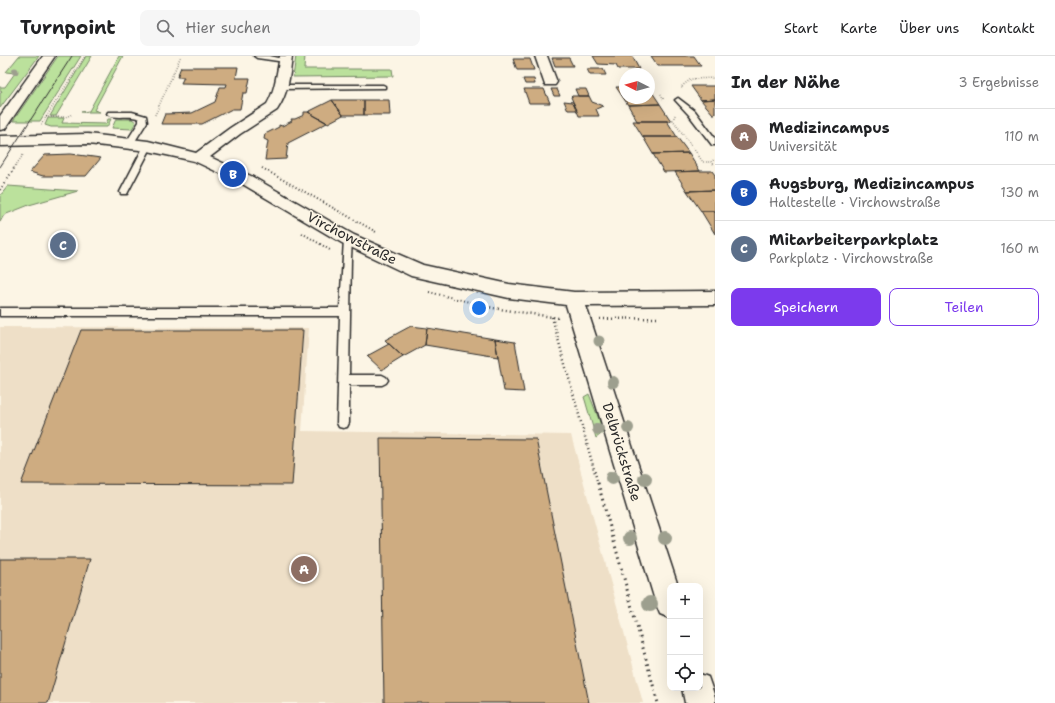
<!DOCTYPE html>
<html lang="de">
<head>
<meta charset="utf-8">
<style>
  body { margin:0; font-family:"Shantell Sans",sans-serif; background:#f6f6f6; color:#202124 }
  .controls { position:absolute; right:12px; bottom:12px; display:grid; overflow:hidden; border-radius:8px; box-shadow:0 4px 16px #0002 }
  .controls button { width:36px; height:36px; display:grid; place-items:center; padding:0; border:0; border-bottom:1px solid #e0e0e0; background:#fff; color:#202124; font:20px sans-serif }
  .compass { position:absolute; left:619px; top:12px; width:36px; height:36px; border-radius:50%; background:#fff; box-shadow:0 4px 16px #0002; rotate:276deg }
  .you { position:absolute; left:479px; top:252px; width:14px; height:14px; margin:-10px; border:3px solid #fff; border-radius:50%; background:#1a73e8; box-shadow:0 0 0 6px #1a73e833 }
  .badge { display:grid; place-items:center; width:26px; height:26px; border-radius:50%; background:#7c3aed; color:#fff; font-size:13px; font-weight:700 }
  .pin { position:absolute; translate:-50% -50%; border:2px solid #fff; box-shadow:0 1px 4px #0006 }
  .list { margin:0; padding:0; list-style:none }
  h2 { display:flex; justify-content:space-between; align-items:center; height:52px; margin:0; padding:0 16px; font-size:17px }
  h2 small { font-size:13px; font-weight:400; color:#757577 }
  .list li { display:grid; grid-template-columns:26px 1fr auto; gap:12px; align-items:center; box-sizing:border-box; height:56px; padding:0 16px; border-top:1px solid #e0e0e0 }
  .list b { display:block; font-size:15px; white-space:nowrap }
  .list p { margin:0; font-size:13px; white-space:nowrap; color:#757577 }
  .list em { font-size:13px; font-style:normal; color:#757577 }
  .actions { display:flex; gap:8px; padding:12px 16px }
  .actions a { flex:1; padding:9px 0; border:1px solid #7c3aed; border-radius:8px; text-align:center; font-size:14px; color:#7c3aed }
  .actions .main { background:#7c3aed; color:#fff }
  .icon { flex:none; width:22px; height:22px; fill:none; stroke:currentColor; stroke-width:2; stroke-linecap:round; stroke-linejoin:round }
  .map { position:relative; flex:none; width:715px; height:647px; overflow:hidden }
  header { display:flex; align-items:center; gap:24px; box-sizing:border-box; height:56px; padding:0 20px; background:#fff; border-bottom:1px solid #e0e0e0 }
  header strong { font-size:19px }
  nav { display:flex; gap:22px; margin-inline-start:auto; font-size:14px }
  .search { width:280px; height:36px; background:#f6f6f6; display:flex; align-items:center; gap:10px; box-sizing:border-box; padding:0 14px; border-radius:8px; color:#757577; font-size:15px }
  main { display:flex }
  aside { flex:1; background:#fff }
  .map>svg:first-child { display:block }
  .built { fill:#eedfc7 }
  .green { fill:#bbe19c; stroke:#738664 }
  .building { fill:#ceac81; stroke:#2b2b2b }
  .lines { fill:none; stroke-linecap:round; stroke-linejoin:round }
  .service-casing { stroke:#2b2b2b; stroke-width:3 }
  .minor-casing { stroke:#2b2b2b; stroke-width:3 }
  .path-far3 { stroke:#2b2b2b; stroke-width:1.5; stroke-dasharray:0.5 2; stroke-linecap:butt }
  .path-far2 { stroke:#2b2b2b; stroke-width:2; stroke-dasharray:1 2.5; stroke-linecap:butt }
  .path-far1 { stroke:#2b2b2b; stroke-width:2.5; stroke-dasharray:1 3; stroke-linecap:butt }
  .path { stroke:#2b2b2b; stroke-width:3; stroke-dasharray:1.5 4; stroke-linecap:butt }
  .service { fill:#fcf5e5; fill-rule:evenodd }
  .minor { fill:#fcf5e5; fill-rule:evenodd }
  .tram { stroke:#2b2b2b; stroke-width:1 }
  .tree { fill:#9d9f8e }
  .labels { text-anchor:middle; stroke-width:3; stroke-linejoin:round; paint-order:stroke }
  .street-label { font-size:14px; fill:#2b2b2b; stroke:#fcf5e5 }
</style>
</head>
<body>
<header>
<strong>Turnpoint</strong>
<div class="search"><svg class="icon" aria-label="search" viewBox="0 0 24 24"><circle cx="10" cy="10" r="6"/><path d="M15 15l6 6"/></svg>Hier suchen</div>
<nav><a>Start</a><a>Karte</a><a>Über uns</a><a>Kontakt</a></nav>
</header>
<main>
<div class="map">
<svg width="715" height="647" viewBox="0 0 715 647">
  <rect width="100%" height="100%" fill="#fcf5e5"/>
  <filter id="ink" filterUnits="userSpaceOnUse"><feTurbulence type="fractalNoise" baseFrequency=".025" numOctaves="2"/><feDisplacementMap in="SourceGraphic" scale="8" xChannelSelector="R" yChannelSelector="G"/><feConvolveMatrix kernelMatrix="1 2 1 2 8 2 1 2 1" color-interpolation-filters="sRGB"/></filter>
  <g filter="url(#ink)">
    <path class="built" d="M0 271 309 272 302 375 571 379 643 647H0Z"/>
    <path class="green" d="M19 0H39L0 52V38L2 35 0 34V31H5L15 17 6 16Z
      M58 0H81L40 65H13Z
      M86 0H92L56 60H50Z
      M119 0H123L94 54 100 56H81L89 55Z
      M296 0H305L304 13H392L393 20 293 21Z
      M48 62H64L62 67 106 68 108 63H111L107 71H51L45 69Z
      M116 63H132L136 66 132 73 112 72Z
      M8 130 78 135 29 149 4 159 0 166V140Z
      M589 338 604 376 596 382 585 344 584 341Z"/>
    <path class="building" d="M593 0H632L639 13H618L616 9 598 8Z
      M651 0H694L701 10H658Z
      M552 2H569L573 10H555Z
      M513 3H530L534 14H517Z
      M181 11H238L236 22H250L247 37H243L240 53H232L202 68H161L165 58 192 57 215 46 220 31H226L227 28 181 27 184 21H177Z
      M587 13H603L606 19H590Z
      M523 23H534L535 28H525Z
      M691 30H715V43L701 44Z
      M616 31H625V42H649L650 33 660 48 628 49Z
      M524 33H544L550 47H529Z
      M551 33H557L560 40H554Z
      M575 33H586L589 40H578Z
      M572 40H589L592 46 603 50 596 53 599 60H579L571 41Z
      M715 43V58H713L701 44Z
      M332 44 343 59 328 67 308 56Z
      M332 44H364V59H343Z
      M364 44H389L390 59H364Z
      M564 45 573 46 577 54H568Z
      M660 48 671 65H637L628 49Z
      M304 56H308L327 67 288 87 286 103 265 104 268 85 264 83 265 78 279 71V69L282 70 292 65 291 63H295L304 59Z
      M633 65H667L677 81H643Z
      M643 81H677L689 97 653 98Z
      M689 97 700 115 664 116 653 98Z
      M71 98 101 102 86 120H43L30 116 45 99Z
      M700 115H712L715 119V134L687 135 675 116Z
      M715 134V155H701L687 135Z
      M701 155H715V178Z
      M411 270 427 272 425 289 403 301 385 284Z
      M427 272 495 283 498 301 425 289Z
      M81 274H303L292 429 21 428Z
      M495 283 515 286 524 336 504 335Z
      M389 288 403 301 382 314 367 300Z
      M380 382 536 383 589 647H384Z
      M0 503H90L48 647H0Z"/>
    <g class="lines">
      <defs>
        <path id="service" d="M254 0H270L288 4 285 6 257 2Z
          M383 29 385 30V32L279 33 276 31 279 29Z
          M678 42 695 55 715 82V89H712L689 59 676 45 675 44Z
          M108 56H132L146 60 147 66 132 90H126L125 88 139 66V63C130 58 116 64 107 58Z
          M145 88H151L152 90 128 136 127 138H121L120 136Z
          M348 180 352 183 351 202 349 319H382L386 321 388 324 386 327 382 329H349V367L347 371 343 372 339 371 337 367 340 260H0V252H340L344 183Z"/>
        <path id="minor" d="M43 0H55L5 73 0 74V60Z
          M280 0H292C290 19 288 38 277 54L240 78 210 101 251 120 354 179 423 209 509 228 574 236 715 235V249L586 250 678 530H670V562L660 558 656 548 566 249 509 242 411 220 342 187 239 126 194 105 148 95 88 88 0 90V80L88 78 148 85 196 97 230 72 267 48C275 35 277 16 280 0Z
          M535 0H547L557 26 555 29H545Z
          M700 618 708 621 715 641V647H685L682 632H700Z"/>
      </defs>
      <use href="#service" class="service-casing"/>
      <use href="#minor" class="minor-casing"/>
      <path class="path-far3" d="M682 32 681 31 691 23 715 22
        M661 38 664 44
        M155 59 181 0
        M675 59 673 64 703 106H711L715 109
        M46 61H65L73 58
        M41 69 85 0
        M711 106 715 103
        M14 112 23 99"/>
      <path class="path-far2" d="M262 112 378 177
        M0 134 15 111
        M302 177 330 194
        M429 236 493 252"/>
      <path class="path-far1" d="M486 251 559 262
        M552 261 598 428
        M600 263 659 262"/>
      <path class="path" d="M598 427 658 647"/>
      <use href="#service" class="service"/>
      <use href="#minor" class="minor"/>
      <path class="tram" d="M0 111 72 0"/>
    </g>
    <g class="tree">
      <circle cx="15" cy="15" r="3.5"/>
      <circle cx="599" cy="285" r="5.5"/>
      <circle cx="613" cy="326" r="6"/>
      <circle cx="628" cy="372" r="6"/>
      <circle cx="598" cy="373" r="6"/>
      <circle cx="612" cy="422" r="7"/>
      <circle cx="645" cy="423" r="7"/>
      <circle cx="630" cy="482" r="7"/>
      <circle cx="665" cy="482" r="7"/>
      <circle cx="650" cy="548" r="8"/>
    </g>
  </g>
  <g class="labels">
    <g class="street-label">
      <text transform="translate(352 182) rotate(27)" y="5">Virchowstraße</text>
      <text transform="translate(622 396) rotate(73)" y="5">Delbrückstraße</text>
    </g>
  </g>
</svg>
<div class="controls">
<button>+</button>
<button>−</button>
<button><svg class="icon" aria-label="locate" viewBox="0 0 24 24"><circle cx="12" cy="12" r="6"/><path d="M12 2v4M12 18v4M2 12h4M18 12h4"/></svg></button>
</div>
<svg class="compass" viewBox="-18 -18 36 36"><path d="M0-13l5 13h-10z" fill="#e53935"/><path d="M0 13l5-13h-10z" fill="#757577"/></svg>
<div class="you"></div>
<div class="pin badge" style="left:304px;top:513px;background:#8d6e63">A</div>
<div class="pin badge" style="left:233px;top:118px;background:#1a4fb4">B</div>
<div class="pin badge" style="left:63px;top:189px;background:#5c6f8a">C</div>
</div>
<aside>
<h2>In der Nähe<small>3 Ergebnisse</small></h2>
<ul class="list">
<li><span class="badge" style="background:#8d6e63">A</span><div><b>Medizincampus</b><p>Universität</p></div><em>110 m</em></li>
<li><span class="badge" style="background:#1a4fb4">B</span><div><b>Augsburg, Medizincampus</b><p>Haltestelle · Virchowstraße</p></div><em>130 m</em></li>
<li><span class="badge" style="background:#5c6f8a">C</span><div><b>Mitarbeiterparkplatz</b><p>Parkplatz · Virchowstraße</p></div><em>160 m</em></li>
</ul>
<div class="actions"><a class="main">Speichern</a><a>Teilen</a></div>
</aside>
</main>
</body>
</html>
